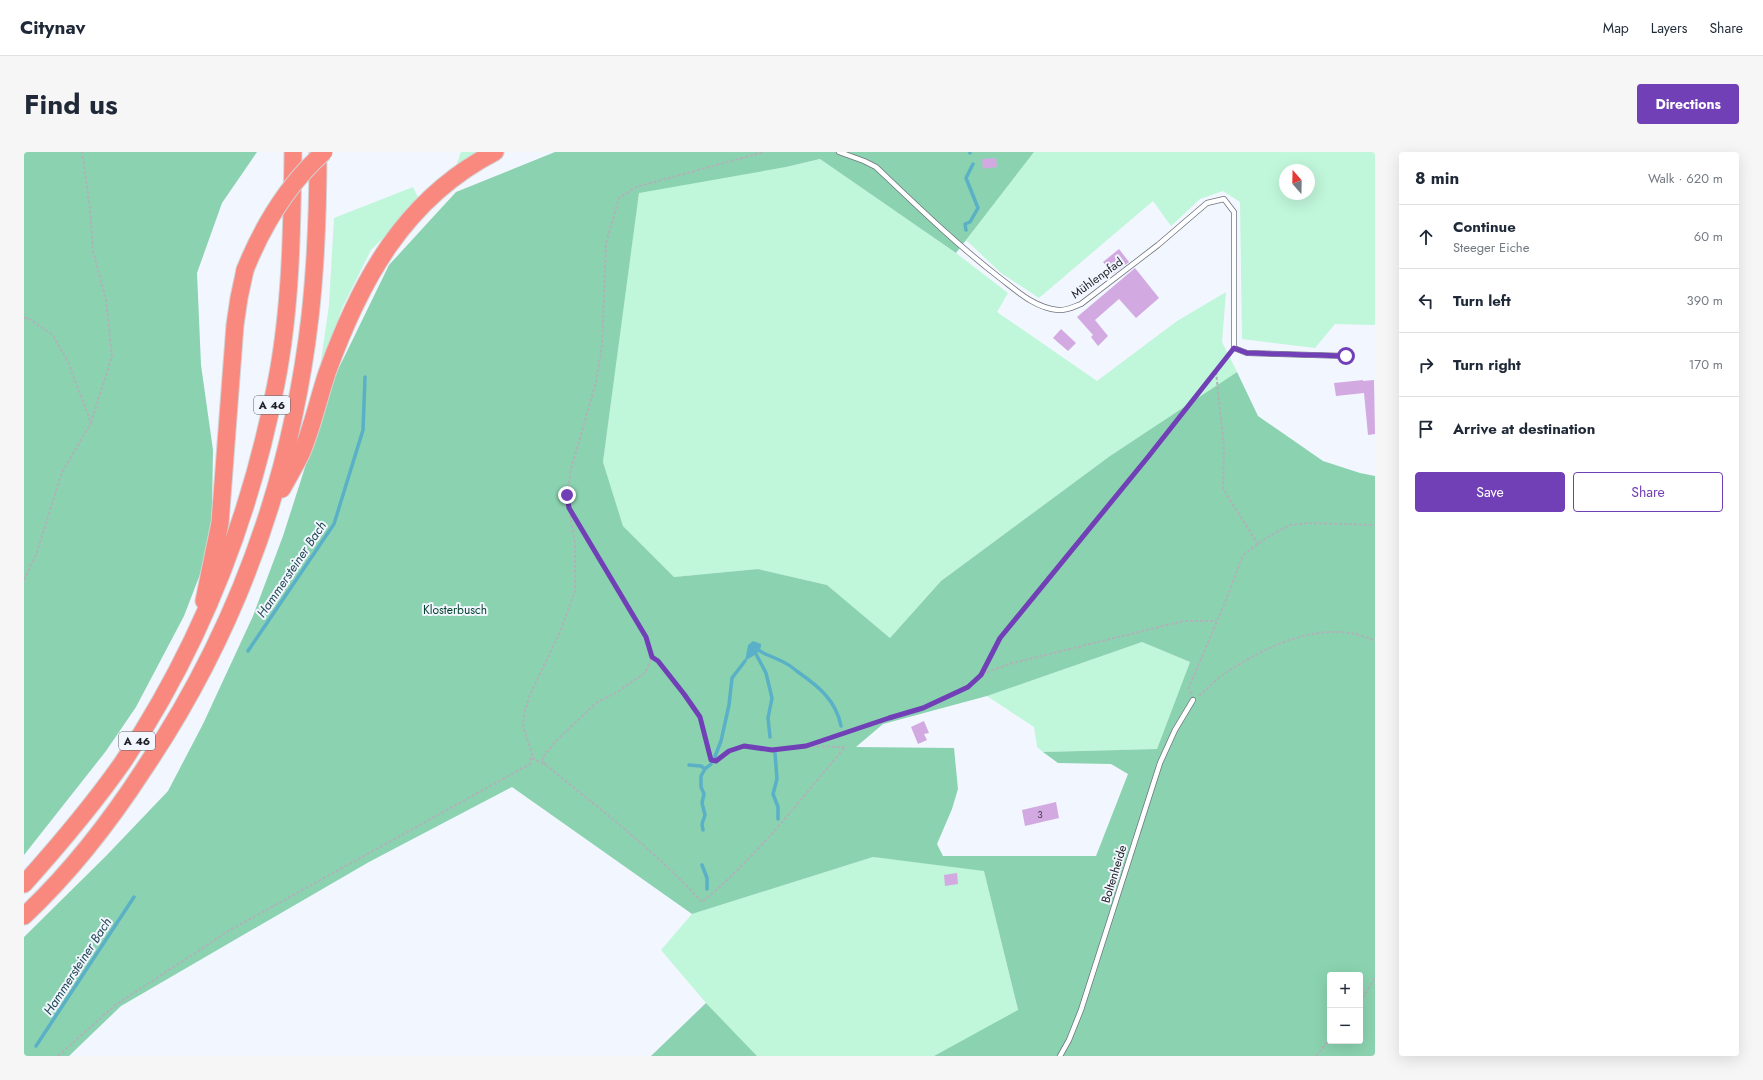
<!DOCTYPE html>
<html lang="en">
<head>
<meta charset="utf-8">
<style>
  body { margin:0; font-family:Jost,sans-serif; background:#f6f6f7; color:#1f2937 }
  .controls { position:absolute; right:12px; bottom:12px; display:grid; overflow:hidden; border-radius:4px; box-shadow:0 4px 16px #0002 }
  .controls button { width:36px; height:36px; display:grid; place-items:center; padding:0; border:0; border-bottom:1px solid #e0e1e3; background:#fff; color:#1f2937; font:20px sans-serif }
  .compass { position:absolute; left:1255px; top:12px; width:36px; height:36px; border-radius:50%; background:#fff; box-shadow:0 4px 16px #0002; rotate:340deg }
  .stop { position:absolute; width:12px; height:12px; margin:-9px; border:3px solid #7140b7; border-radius:50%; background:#fff }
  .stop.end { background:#7140b7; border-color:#fff; box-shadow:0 1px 4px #0008 }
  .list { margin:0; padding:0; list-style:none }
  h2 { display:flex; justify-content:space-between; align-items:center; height:52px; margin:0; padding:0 16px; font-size:17px }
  h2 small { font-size:13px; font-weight:400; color:#747a83 }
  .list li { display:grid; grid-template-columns:26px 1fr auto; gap:12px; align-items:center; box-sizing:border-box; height:64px; padding:0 16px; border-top:1px solid #e0e1e3 }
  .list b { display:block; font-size:15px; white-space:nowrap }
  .list p { margin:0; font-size:13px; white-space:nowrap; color:#747a83 }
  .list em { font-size:13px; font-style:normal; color:#747a83 }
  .actions { display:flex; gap:8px; padding:12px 16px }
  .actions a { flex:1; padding:9px 0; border:1px solid #7140b7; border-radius:4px; text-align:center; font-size:14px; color:#7140b7 }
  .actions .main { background:#7140b7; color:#fff }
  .icon { flex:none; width:22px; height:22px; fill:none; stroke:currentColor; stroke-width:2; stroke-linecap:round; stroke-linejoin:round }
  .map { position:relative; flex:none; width:1351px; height:904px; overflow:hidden; border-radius:4px }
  header { display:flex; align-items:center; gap:24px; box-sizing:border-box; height:56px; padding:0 20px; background:#fff; border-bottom:1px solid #e0e1e3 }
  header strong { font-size:19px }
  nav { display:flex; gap:22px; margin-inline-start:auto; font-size:14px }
  .intro { display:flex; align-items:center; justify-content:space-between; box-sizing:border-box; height:96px; padding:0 24px }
  h1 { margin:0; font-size:28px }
  .button { padding:10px 18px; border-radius:4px; background:#7140b7; color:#fff; font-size:14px; font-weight:700 }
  main { display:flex; gap:24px; padding:0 24px }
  aside { flex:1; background:#fff; border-radius:4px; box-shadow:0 4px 16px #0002 }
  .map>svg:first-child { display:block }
  .green { fill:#c0f6da; fill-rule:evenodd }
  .forest { fill:#8bd3b0; fill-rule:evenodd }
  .water { fill:#5ab0c6 }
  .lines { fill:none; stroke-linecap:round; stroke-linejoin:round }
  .stream { stroke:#5ab0c6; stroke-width:3.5 }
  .building { fill:#d2aae1 }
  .service-casing { stroke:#6e737c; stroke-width:6 }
  .motorway-casing { stroke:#d2d2d3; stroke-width:19 }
  .path { stroke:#afb2b9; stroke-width:2; stroke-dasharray:3 2; stroke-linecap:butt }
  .service { stroke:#fff; stroke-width:4.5 }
  .motorway { stroke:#f9887e; stroke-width:17 }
  .motorway-bridge-casing { stroke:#d2d2d3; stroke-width:19; stroke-linecap:butt }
  .motorway-bridge { stroke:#f9887e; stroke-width:17 }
  .route { stroke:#7140b7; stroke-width:5 }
  .labels { text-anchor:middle; stroke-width:4; stroke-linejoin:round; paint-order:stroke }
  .number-label { font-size:10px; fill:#4a4252 }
  .shield { fill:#f2f6ff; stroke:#5d6064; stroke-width:1 }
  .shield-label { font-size:11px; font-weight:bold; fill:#1d1f22 }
  .street-label { font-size:12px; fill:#1d1f22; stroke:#f2f6ff }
  .park-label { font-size:12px; fill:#05432d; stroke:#f2f6ff }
  .water-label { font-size:13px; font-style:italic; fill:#224953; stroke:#f2f6ff }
</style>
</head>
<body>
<header>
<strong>Citynav</strong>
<nav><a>Map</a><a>Layers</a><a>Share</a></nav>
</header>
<div class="intro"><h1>Find us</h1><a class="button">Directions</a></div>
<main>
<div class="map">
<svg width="1351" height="904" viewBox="0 0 1351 904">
  <rect width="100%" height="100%" fill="#f2f6ff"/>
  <path class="green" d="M437 0H456L432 14Z
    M1010 0H1351V173L1311 172 1291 196 1218 187 1216 50 1199 39 1176 47 1147 74 1129 49 1015 146 977 121 942 88ZM1261 18H1285V42H1261Z
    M796 7 932 101 984 141 973 160 1073 229 1153 169 1202 140 1198 190 1213 220 1086 304 917 429 866 486 803 433 734 417 650 425 599 374 579 310 615 40 762 15Z
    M389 35 396 49 347 98 319 154 296 216 305 153 310 66Z
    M1118 490 1166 510 1133 597 1019 600 1013 595 1010 575 963 544Z
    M849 705 960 718 994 859 910 904H733L682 851 637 798 668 762Z"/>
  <path class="forest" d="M0 0H233L198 51 173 121 177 213 189 298 188 357 186 392 175 425 160 464 112 555 82 599 0 703Z
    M531 0H1010L932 101 796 7 762 15 615 41 579 310 599 374 650 425 734 417 803 433 866 486 917 429 1086 304 1213 220 1234 264 1299 309 1336 321 1351 324V904H910L994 858 960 719 849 705 668 762 488 635 345 710 97 854 45 904H0V785L82 704 144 639 179 572 229 464 259 384 309 228 365 113 432 40ZM1118 490 1166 510 1133 597 1019 600 1034 611 1087 612 1104 622 1072 704H919L913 692 928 657 934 637 930 596 832 595 859 572 963 544ZM1306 823H1336V889H1306Z
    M682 851 733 904H627Z"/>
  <path class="water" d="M729 489 737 492C738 501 728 504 721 509L724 493Z"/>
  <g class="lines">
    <path class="stream" d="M946 1V0
      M942 78 941 72 946 70 954 56 942 26 949 12
      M224 499 310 372 339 278 341 225
      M736 499C744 504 753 506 761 511 766 513 770 517 774 520 794 534 812 548 817 574
      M732 502 742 521 748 546 744 566 746 585
      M751 601 753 627 749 642 754 655V667
      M690 607 697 589 705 553 708 526 721 509
      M665 613 677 614 681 617
      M679 678 678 672 681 663 678 651 680 642 677 635V624L681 617 687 612
      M678 713 683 726V737
      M12 894 110 745"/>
  </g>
  <path class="building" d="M972 6 973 15 959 17 958 7Z
    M1095 97 1105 110 1089 122 1079 110Z
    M1111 116 1135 146 1112 166 1095 147 1071 168 1084 184 1074 194 1067 185 1069 183 1053 165Z
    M1037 177 1052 191 1044 199 1029 186Z
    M1339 228V229L1350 228 1351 282 1344 283 1340 241 1312 244 1310 231Z
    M900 569 905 581 900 582 903 588 894 592 887 575Z
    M1032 650 1035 666 1001 674 998 658Z
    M933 721 934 732 921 734 920 723Z"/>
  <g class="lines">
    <defs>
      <path id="service" d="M815 0 840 9 852 15C892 53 932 92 976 126 993 139 1011 156 1034 158 1042 159 1049 155 1057 152L1134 93 1183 51 1200 47 1210 60V196L1223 201 1322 204
        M1036 904 1045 888 1057 858 1136 611 1151 578 1169 548"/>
      <path id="motorway" d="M258 337C264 326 271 314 277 302 288 277 294 248 303 221 336 129 380 47 471 0
        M180 449 196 371 211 173 215 146 221 118
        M0 732C35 693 69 653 99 610 175 496 226 367 252 232 267 157 268 77 269 0
        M0 764C47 720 85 671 120 617 212 480 267 328 286 165 292 111 294 55 294 0"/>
    </defs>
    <use href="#service" class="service-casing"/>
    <use href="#motorway" class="motorway-casing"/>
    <path class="path" d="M0 166H4L29 183 44 210 67 271 88 204 82 148 69 99 66 57 58 0
      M1192 220 1200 295 1199 337 1234 392
      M546 357 622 485 628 505
      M0 428 12 403 38 320 67 271
      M958 522 985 512 1159 469H1192
      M1167 542 1165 535 1202 448 1219 403 1245 384 1266 373 1285 371 1351 373
      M1175 544C1184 536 1192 527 1203 520 1244 493 1302 465 1351 489
      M508 606 522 613C576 657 631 699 678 750 732 706 776 648 821 595L784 594
      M522 613 518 606 532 589 573 550 590 542 621 521 628 505C641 514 670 551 676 566 681 578 684 594 687 608L692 609 705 599 720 594 748 597 782 593 865 566 899 556 943 535 957 523 976 486 1036 413 1205 202
      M1336 850 1351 826
      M34 904 90 854 206 778 506 612 508 601 499 575 500 562 505 545 536 480 551 439V391L543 343 547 317 572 230 578 193 582 91 595 46 612 35 740 0
      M1292 904 1306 887"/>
    <use href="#service" class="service"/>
    <use href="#motorway" class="motorway"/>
    <defs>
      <path id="motorway-bridge" d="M221 118C239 73 263 33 300 0"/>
    </defs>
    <use href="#motorway-bridge" class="motorway-bridge-casing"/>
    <use href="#motorway-bridge" class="motorway-bridge"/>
  </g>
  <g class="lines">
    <path class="route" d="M543 343 545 356 622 485 628 505 634 509 660 542 676 565 687 608 692 609 705 599 720 594 748 598 782 594 865 566 899 556 944 535 957 523 976 486 1124 305 1210 196 1223 201 1322 204"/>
  </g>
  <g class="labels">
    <g class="number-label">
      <text x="1016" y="666">3</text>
    </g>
    <g class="shield">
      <rect x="230" y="244" width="36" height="18" rx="3"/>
      <rect x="95" y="580" width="36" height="18" rx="3"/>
    </g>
    <g class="shield-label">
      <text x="248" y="257">A 46</text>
      <text x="113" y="593">A 46</text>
    </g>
    <g class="street-label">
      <text transform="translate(1073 126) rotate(-36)" y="4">Mühlenpfad</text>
      <text transform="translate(1090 722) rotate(-73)" y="4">Boltenheide</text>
    </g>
    <g class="park-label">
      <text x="431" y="462">Klosterbusch</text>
    </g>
    <g class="water-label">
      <text transform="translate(267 417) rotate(-56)" y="5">Hammersteiner Bach</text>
      <text transform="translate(53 814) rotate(-57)" y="5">Hammersteiner Bach</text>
    </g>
  </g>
</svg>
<div class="controls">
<button>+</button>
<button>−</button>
</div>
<svg class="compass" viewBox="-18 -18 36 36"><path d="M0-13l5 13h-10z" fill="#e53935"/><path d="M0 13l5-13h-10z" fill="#747a83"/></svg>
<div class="stop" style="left:1322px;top:204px"></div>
<div class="stop end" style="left:543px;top:343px"></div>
</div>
<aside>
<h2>8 min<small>Walk · 620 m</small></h2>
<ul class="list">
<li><svg class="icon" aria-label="ahead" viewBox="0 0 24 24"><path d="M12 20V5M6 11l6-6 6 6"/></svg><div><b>Continue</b><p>Steeger Eiche</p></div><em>60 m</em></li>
<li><svg class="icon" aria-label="left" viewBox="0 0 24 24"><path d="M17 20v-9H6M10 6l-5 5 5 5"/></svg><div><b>Turn left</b></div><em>390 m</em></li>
<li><svg class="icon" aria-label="right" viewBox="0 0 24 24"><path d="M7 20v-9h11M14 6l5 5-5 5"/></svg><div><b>Turn right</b></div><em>170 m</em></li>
<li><svg class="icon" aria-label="arrive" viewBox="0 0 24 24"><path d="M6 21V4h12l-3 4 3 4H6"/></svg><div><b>Arrive at destination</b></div></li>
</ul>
<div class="actions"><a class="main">Save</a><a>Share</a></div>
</aside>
</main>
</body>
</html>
